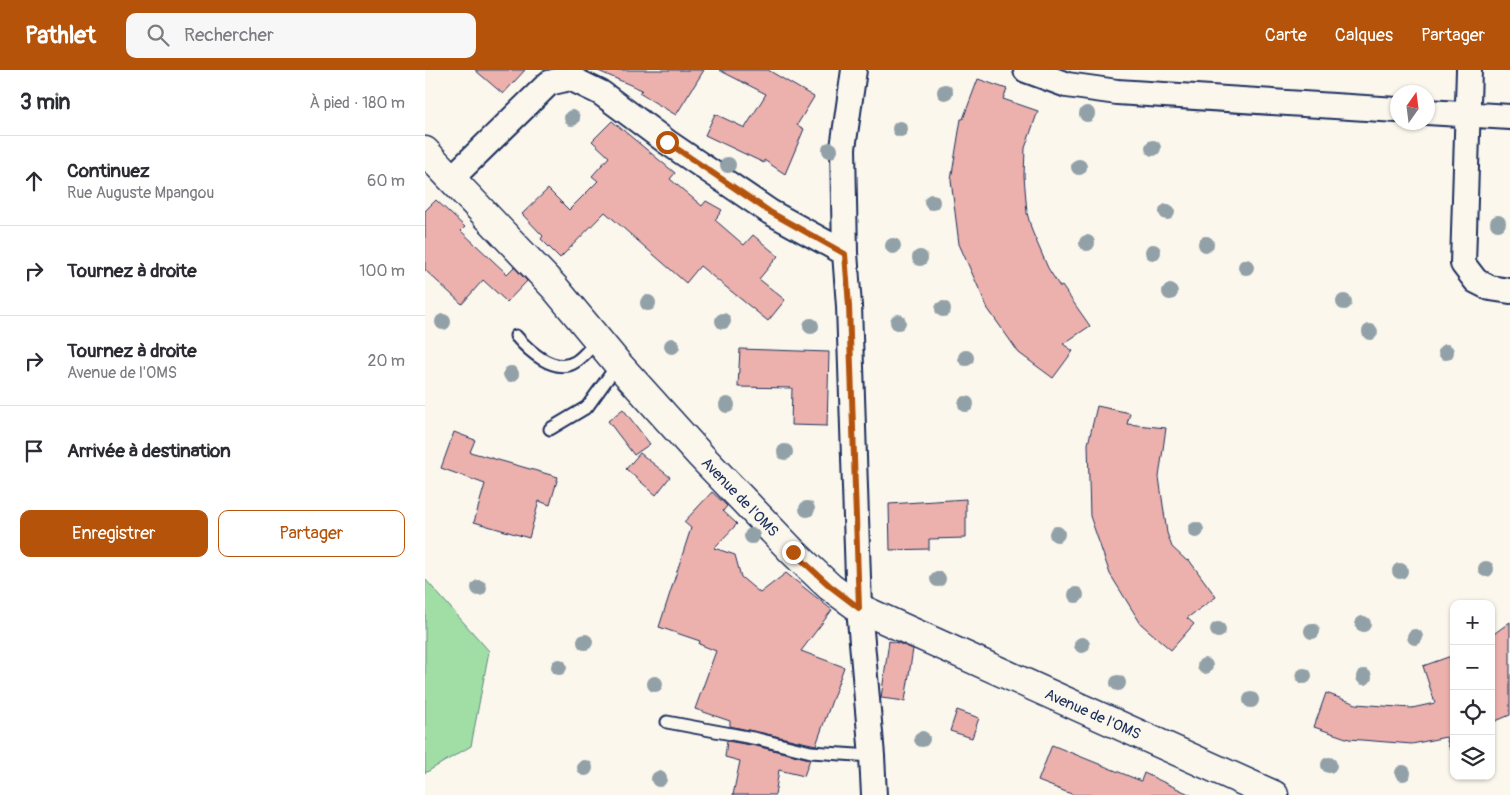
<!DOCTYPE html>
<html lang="fr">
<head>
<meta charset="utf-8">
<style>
  body { margin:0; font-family:Pangolin,sans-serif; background:#f7f7f7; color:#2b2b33 }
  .controls { position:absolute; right:15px; bottom:15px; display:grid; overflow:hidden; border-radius:10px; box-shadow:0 1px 4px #0004 }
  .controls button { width:45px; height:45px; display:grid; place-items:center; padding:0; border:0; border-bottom:1px solid #e1e1e2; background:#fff; color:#2b2b33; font:25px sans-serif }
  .compass { position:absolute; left:965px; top:15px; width:45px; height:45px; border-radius:50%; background:#fff; box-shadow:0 1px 4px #0004; rotate:14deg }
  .stop { position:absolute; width:15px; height:15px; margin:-11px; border:4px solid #b45309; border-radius:50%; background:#fff }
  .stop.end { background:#b45309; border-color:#fff; box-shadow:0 1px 5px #0008 }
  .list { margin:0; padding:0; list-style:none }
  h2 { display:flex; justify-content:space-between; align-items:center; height:65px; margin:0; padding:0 20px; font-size:21px }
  h2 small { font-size:16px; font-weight:400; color:#7c7c81 }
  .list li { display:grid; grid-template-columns:32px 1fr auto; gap:15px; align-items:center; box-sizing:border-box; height:90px; padding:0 20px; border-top:1px solid #e1e1e2 }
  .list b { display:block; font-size:19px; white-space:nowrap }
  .list p { margin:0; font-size:16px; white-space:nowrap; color:#7c7c81 }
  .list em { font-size:16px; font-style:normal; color:#7c7c81 }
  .actions { display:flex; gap:10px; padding:15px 20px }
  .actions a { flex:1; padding:11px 0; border:1px solid #b45309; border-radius:10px; text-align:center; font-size:18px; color:#b45309 }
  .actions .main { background:#b45309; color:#fff }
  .icon { flex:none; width:28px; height:28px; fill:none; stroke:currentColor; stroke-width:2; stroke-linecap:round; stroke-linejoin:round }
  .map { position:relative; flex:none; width:1085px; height:725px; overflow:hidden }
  header { display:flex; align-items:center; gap:30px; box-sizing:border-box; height:70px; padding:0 25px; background:#b45309; color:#fff }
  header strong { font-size:24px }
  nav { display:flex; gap:28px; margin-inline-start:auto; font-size:18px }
  .search { width:350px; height:45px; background:#f7f7f7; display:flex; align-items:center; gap:12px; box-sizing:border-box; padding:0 18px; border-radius:10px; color:#7c7c81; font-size:19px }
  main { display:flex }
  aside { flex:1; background:#fff }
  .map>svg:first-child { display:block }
  .green { fill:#a1dea5; stroke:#5e8682 }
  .building { fill:#ecb1ac; stroke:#1b2f5e }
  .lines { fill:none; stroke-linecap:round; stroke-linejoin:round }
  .service-casing { stroke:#1b2f5e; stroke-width:15 }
  .minor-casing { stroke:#1b2f5e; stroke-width:28 }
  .tertiary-casing { stroke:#1b2f5e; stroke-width:31 }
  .service { stroke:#fbf7ec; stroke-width:11 }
  .minor { stroke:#fbf7ec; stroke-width:24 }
  .tertiary { stroke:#fbf7ec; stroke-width:28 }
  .tree { fill:#92a1a8 }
  .route { stroke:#b45309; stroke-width:6 }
  .labels { text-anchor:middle; stroke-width:4; stroke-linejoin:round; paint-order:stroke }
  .street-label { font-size:15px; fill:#1b2f5e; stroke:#fbf7ec }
</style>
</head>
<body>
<header>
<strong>Pathlet</strong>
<div class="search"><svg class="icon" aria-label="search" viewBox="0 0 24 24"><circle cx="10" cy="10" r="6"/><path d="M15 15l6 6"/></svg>Rechercher</div>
<nav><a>Carte</a><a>Calques</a><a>Partager</a></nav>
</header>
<main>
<aside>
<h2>3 min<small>À pied · 180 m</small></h2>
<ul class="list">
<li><svg class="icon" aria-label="ahead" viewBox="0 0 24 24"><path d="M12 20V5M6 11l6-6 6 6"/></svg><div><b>Continuez</b><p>Rue Auguste Mpangou</p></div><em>60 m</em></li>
<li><svg class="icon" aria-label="right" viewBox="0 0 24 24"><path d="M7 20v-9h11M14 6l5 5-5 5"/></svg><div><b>Tournez à droite</b></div><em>100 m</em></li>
<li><svg class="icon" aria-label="right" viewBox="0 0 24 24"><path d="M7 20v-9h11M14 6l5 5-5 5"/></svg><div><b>Tournez à droite</b><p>Avenue de l'OMS</p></div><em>20 m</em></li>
<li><svg class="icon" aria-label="arrive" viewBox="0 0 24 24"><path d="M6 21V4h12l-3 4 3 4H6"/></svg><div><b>Arrivée à destination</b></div></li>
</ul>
<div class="actions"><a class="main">Enregistrer</a><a>Partager</a></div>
</aside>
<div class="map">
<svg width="1085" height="725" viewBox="0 0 1085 725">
  <rect width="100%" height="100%" fill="#fbf7ec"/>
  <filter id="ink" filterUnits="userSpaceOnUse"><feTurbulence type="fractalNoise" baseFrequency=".02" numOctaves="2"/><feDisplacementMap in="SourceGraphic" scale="10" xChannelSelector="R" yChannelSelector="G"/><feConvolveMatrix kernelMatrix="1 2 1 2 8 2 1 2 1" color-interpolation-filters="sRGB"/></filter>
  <g filter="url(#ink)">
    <path class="green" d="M0 509 64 581 46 676 0 703Z"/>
    <path class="building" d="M50 0H100L78 24Z
      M171 0H279L251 45 214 23 217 20Z
      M294 0H343L389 27 372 55 379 59 360 104 339 90V93L280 65 290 44 320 58 341 24Z
      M553 9 582 19 578 29 613 41 600 78 599 106 602 143 607 161 623 198 635 217 637 216 665 256 638 274 648 281 628 308 594 283 563 239 534 174 526 110 536 49H538Z
      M187 51 250 103 245 109 277 136 281 131 297 140 290 150 319 175 328 165 353 186 334 209 360 230 343 251 275 196 261 213 180 142 135 188 116 169 118 166 97 144 123 119 144 140 173 111 167 106 184 87 167 71Z
      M11 130 40 157 36 161 82 204 89 197 102 211 82 232 58 210 37 234 0 200V141Z
      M315 279 404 282 402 356 366 355 367 318 313 317Z
      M672 336 705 343 702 354 741 358 734 407 742 463 747 477 762 491 764 490 791 527 762 548 769 554 746 580 716 554 685 504 665 446 663 374Z
      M198 339 225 374 209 385 183 351Z
      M29 362 50 370 45 382 133 407 125 435 114 431 104 468 49 452 60 414 16 398Z
      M215 383 245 407 231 425 201 399Z
      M287 422 302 436 298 441 312 454 289 478 310 485 316 507 335 523 361 503 407 540 376 581 419 597 391 675 305 656V651L270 639 291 581 274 574 275 571 234 557 266 458 259 452Z
      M541 429V468L504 469V479L465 480 464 434Z
      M1085 552V645L1066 653V566Z
      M464 571 473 573 488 579 480 631 456 628Z
      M1029 585V679L1025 680 1021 667 987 674 924 669 889 657 901 623 931 634 987 638 1010 633 998 596Z
      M532 640 554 648 547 668 525 661Z
      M302 671 331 676 385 689 379 706 354 700 350 725H308L315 691 300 687Z
      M627 675 716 711 719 703 766 725H649L613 711Z"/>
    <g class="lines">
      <defs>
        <path id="service" d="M91 266C103 280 129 305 150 292 159 287 166 276 173 270
          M125 359 162 337 193 294
          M242 652 333 669 386 682 447 686"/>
        <path id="minor" d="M429 0 418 78 420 183 424 236 434 538 447 686 449 725
          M601 0 642 15 692 22 972 40
          M1044 0 1038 194 1051 211 1065 218 1085 221
          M1002 42 1085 47
          M27 108 124 13 145 8 176 23 242 72 345 142 420 183"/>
        <path id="tertiary" d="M0 81 130 218 193 294 276 386 368 482 405 517 434 538 849 725"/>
      </defs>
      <use href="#service" class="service-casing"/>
      <use href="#minor" class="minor-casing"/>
      <use href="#tertiary" class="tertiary-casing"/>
      <use href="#service" class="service"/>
      <use href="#minor" class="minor"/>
      <use href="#tertiary" class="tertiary"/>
    </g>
    <g class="tree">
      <circle cx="520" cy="22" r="8"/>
      <circle cx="662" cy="44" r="8"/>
      <circle cx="147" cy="48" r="8"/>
      <circle cx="475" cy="59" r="8"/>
      <circle cx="728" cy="78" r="8"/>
      <circle cx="405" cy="80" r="8"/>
      <circle cx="303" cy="95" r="8"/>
      <circle cx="654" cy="97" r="8"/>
      <circle cx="507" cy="132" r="8"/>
      <circle cx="742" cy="142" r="8"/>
      <circle cx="1073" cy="153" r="8"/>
      <circle cx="662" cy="173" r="8"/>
      <circle cx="781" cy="174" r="8"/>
      <circle cx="468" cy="176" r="8"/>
      <circle cx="728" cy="182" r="8"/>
      <circle cx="495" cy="188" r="8"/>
      <circle cx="821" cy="197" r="8"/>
      <circle cx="745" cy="222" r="8"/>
      <circle cx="919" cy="232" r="8"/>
      <circle cx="223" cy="233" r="8"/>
      <circle cx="518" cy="239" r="8"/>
      <circle cx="298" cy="251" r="8"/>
      <circle cx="18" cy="252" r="8"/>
      <circle cx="473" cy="252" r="8"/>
      <circle cx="386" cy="256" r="8"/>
      <circle cx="945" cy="262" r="8"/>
      <circle cx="247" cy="276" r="8"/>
      <circle cx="1021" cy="282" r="8"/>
      <circle cx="541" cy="288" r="8"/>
      <circle cx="86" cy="304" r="8"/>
      <circle cx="541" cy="334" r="8"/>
      <circle cx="302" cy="335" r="8"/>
      <circle cx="360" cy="382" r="8"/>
      <circle cx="382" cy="439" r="8"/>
      <circle cx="771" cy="460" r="8"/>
      <circle cx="632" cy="464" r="8"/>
      <circle cx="327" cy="466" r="8"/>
      <circle cx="1061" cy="499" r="8"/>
      <circle cx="975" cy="501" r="8"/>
      <circle cx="513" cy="509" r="8"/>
      <circle cx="54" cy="518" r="8"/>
      <circle cx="651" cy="525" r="8"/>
      <circle cx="938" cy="554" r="8"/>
      <circle cx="793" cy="560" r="8"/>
      <circle cx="887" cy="561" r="8"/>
      <circle cx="990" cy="567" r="8"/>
      <circle cx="160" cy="572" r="8"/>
      <circle cx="657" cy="575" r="8"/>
      <circle cx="780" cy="596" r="8"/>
      <circle cx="134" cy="597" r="8"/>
      <circle cx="879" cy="606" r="8"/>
      <circle cx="939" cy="607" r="8"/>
      <circle cx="693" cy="613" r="8"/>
      <circle cx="230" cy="614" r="8"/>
      <circle cx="826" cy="630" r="8"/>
      <circle cx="497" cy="669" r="8"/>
      <circle cx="904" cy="695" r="8"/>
      <circle cx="160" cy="698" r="8"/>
      <circle cx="978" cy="703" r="8"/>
      <circle cx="234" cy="709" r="8"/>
    </g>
  </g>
  <g class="lines" filter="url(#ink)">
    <path class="route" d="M242 72 345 142 420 184 424 236 434 538 405 516 368 482"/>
  </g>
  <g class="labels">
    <g class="street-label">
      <text transform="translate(315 427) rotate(46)" y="5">Avenue de l'OMS</text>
      <text transform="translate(668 644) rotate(24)" y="5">Avenue de l'OMS</text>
    </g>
  </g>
</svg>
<div class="controls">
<button>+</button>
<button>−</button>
<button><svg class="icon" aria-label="locate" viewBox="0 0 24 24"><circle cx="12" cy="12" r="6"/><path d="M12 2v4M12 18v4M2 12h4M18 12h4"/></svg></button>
<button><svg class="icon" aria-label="layers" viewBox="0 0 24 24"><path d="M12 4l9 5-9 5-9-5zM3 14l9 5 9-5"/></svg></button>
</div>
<svg class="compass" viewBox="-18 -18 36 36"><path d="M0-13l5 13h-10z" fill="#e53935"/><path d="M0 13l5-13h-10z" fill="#7c7c81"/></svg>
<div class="stop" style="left:242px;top:72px"></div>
<div class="stop end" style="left:368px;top:482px"></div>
</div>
</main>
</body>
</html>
